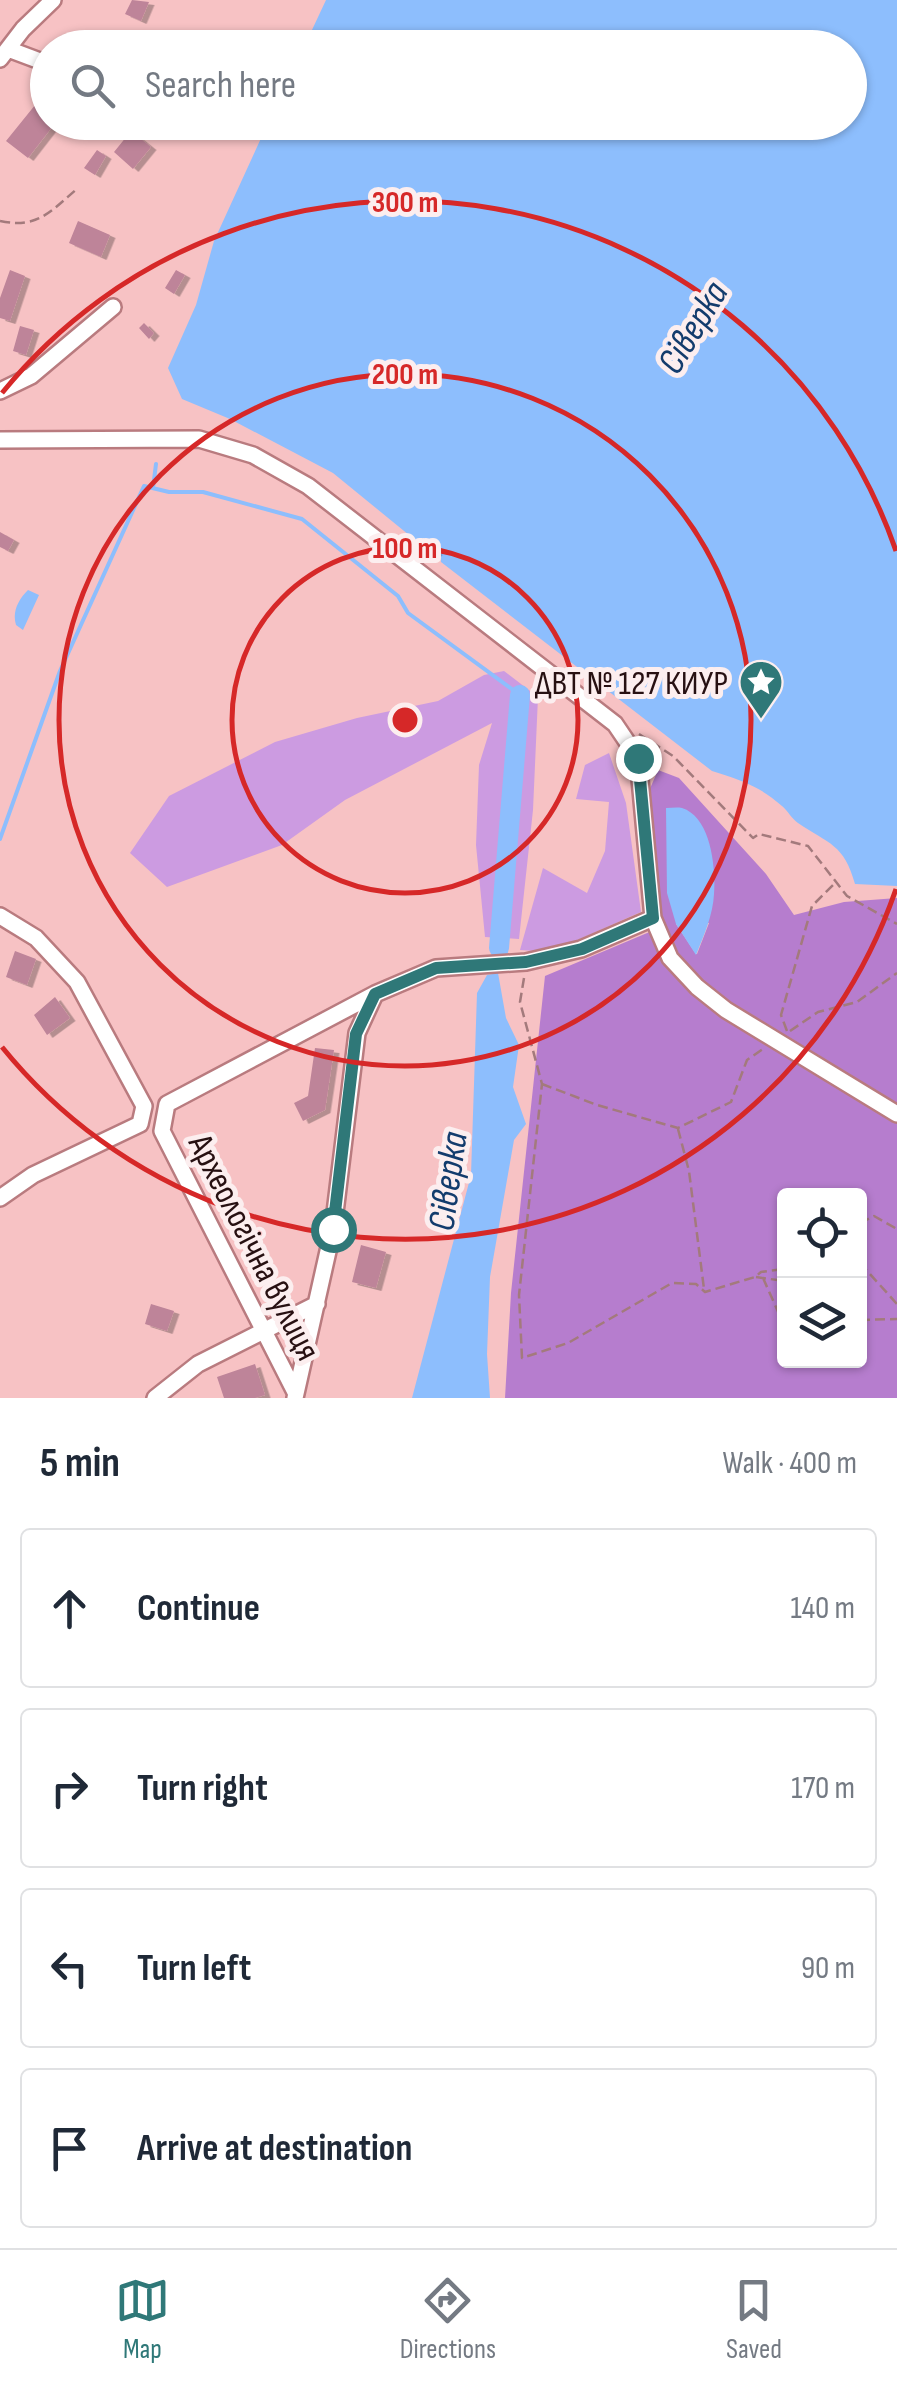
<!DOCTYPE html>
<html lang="en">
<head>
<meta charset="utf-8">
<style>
  body { margin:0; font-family:"Sofia Sans Condensed",sans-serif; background:#f6f6f7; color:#1f2937 }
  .controls { position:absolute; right:30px; bottom:30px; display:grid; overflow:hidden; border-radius:10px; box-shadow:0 2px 8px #0004 }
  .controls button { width:90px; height:90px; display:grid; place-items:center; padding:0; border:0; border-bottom:2px solid #e0e1e3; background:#fff; color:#1f2937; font:50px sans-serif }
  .stop { position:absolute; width:30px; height:30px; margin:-22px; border:8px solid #2f7878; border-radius:50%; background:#fff }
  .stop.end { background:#2f7878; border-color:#fff; box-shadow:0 2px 10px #0008 }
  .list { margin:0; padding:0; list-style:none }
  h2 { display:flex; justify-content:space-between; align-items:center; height:130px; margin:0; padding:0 40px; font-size:42px }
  h2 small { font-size:32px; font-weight:400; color:#747a83 }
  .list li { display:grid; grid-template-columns:65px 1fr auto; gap:30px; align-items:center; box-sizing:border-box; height:160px; margin:0 20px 20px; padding:0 20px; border:2px solid #e0e1e3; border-radius:10px }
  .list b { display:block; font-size:38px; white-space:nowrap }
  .list em { font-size:32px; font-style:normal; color:#747a83 }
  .icon { flex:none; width:55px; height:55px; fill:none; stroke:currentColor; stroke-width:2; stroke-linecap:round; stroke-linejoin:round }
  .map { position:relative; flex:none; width:897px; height:1398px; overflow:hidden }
  .search { position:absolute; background:#fff; box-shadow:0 2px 8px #0004; left:30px; right:30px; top:30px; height:110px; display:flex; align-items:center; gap:25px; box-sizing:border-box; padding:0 35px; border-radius:55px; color:#747a83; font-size:38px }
  .sheet { height:850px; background:#fff }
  nav { display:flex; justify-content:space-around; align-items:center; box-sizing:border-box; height:140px; border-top:2px solid #e0e1e3; background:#fff; font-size:28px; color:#747a83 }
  nav a { display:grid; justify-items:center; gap:5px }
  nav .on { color:#2f7878 }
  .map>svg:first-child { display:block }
  .green { fill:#cc9be1 }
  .forest { fill:#b67dce; fill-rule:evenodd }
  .water { fill:#8dbefd }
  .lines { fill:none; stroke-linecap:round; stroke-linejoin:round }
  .stream { stroke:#8dbefd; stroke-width:4 }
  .river { stroke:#8dbefd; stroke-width:20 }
  .building { fill:#be8499; filter:url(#shadow) }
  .minor-casing { stroke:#b97b7f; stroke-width:20 }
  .path { stroke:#a37a7c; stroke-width:2.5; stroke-dasharray:10 5; stroke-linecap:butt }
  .minor { stroke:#fff; stroke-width:15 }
  .route { stroke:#2f7878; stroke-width:12 }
  .ring { fill:none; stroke:#d62828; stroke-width:5 }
  .labels { text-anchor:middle; stroke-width:10; stroke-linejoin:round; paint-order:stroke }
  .poi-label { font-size:35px; fill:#271012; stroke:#fceeef; text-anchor:end }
  .street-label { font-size:35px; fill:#271012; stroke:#fceeef }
  .water-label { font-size:38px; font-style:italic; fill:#133c6d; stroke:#fceeef }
  .centre { fill:#d62828; stroke:#fceeef; stroke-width:5 }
  .ring-label { font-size:30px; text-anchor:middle; font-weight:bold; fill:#d62828; stroke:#fceeef; stroke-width:10; stroke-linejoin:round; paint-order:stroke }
</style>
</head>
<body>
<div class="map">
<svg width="897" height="1398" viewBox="0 0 897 1398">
  <defs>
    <filter id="shadow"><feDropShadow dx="5.5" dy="3" stdDeviation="0" flood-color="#0004"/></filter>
  </defs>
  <rect width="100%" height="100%" fill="#f7c2c4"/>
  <path class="green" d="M504 671 538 697 533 810 519 939 485 937 476 845 479 765 492 723 345 800 282 845 167 887 130 853 169 796 275 742 357 718 438 701 484 675Z
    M609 753 626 803 641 912 550 952 520 950 543 868 587 893 605 851 609 802 576 799 585 765Z"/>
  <path class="forest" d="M658 770 679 778 766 874 794 915 844 902 897 898V1398H505L511 1293 545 976 659 928 649 791ZM709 923 697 954H696L676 924ZM784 1196H860V1360H784Z"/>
  <path class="water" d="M326 0H897V886L855 884C844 844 829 844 798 823 792 819 788 811 782 806 761 787 739 779 712 771L441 562 440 550 429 541 420 544 333 473 230 419 182 399 168 368 196 305 214 241 268 123 850 122V48L304 47Z
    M28 590 39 595 23 630 16 625C12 612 18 600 28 590Z
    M666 808C671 808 677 807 682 808 711 817 716 868 714 894 713 915 704 935 696 955L676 924 667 893Z
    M498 973 506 1018 519 1045 513 1087 526 1124 514 1140 490 1277 487 1354 490 1398H412L471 1175 477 993 487 975Z"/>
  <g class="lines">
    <path class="stream" d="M153 488 156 464
      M0 839 60 671 144 486 169 492H203L302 519 398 596 408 613 520 695"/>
    <path class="river" d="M499 948 520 695"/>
  </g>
  <path class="building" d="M132 0 149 2 141 21 125 14Z
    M86 39 106 48H82Z
    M48 89V122H56L28 158 6 141Z
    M131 131 151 147 133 169 114 152Z
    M97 150 106 156 95 175 84 168Z
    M78 221 110 235 101 257 69 243Z
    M10 270 25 276 10 321 0 318V298Z
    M176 270 185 275 174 294 165 288Z
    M144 323 154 333 149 339 139 328Z
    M20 326 34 330 26 355 13 351Z
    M0 532 14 540 8 551 0 547Z
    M428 543 437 552 429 560 420 551Z
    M15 951 36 959 27 985 6 977Z
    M55 997 70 1018 47 1035 34 1015Z
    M315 1048 334 1050 325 1110 303 1121 294 1103 308 1096Z
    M361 1245 386 1252 376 1288 352 1282Z
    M151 1304 174 1311 167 1331 145 1324Z
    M255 1364 265 1395 255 1398H224L217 1377Z"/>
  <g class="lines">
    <defs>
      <path id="minor" d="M8 49 48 64
        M0 59 23 29 53 0
        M0 391 31 376 113 307
        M0 440 199 439 253 455 308 486 615 724 638 758 653 918 670 958 697 987 726 1010 897 1114
        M0 916 36 938 77 982 144 1106 140 1124 33 1175 0 1198
        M295 1392 162 1131 167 1104 375 994
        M155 1398 198 1364 317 1304
        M295 1398 333 1229 357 1033 375 994 436 968 526 962 581 949 653 918"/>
    </defs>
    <use href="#minor" class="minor-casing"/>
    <path class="path" d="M0 221C38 229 51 211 78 188
      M639 734 673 756 753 838 759 834 808 846 847 896 897 924
      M524 978 520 1002 542 1084 519 1295 522 1358 568 1343 672 1283 696 1284 705 1292 755 1277 761 1272 784 1269
      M787 1031 781 1015 812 906 834 884
      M790 1031 818 1012 857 1002 897 973
      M542 1084 597 1105 678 1128 731 1102 747 1060 763 1049
      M678 1129 689 1171 704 1289
      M860 1223 874 1216 897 1229
      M860 1263 897 1304
      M756 1277 784 1281
      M763 1278 784 1325
      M860 1320 897 1319"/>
    <use href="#minor" class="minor"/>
  </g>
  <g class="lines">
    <path class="route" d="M333 1229 356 1034 375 994 436 968 526 962 582 949 653 918 638 758"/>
  </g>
  <g class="ring">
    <circle cx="405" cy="720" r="173"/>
    <circle cx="405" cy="720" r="346"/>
    <path d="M896 889A519 519 0 0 1 2 1047M2 393A519 519 0 0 1 896 551"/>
  </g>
  <defs>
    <symbol id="sight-pin" viewBox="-11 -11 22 30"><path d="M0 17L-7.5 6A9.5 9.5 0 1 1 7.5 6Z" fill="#2f7878" stroke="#fceeef"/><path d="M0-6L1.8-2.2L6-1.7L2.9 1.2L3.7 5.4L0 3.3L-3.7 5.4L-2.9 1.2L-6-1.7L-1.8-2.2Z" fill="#fff"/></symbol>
  </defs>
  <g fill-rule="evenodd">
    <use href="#sight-pin" x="736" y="657" width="50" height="68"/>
  </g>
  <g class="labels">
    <g class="poi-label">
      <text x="728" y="694">ДВТ № 127 КИУР</text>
    </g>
    <g class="street-label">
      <text transform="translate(255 1247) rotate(63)" y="12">Археологічна вулиця</text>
    </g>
    <g class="water-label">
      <text transform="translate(692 327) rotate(-59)" y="13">Сіверка</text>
      <text transform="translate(447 1181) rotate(-82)" y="13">Сіверка</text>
    </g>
  </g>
  <circle cx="405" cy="720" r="15" class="centre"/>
  <g class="ring-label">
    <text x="405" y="212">300 m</text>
    <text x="405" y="384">200 m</text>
    <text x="405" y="558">100 m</text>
  </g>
</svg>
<div class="controls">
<button><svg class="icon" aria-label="locate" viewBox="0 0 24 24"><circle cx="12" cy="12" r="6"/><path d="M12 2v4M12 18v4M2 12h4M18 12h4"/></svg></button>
<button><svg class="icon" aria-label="layers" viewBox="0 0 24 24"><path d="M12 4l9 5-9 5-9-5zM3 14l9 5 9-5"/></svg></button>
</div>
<div class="stop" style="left:333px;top:1229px"></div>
<div class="stop end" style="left:638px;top:758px"></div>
<div class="search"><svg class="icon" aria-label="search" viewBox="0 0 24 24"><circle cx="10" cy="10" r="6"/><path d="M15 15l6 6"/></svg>Search here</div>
</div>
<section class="sheet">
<h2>5 min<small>Walk · 400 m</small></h2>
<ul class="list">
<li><svg class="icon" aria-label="ahead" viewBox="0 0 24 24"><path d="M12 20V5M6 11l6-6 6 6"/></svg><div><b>Continue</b></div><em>140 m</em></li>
<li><svg class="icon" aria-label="right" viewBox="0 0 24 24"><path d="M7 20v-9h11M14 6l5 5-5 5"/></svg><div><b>Turn right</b></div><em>170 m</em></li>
<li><svg class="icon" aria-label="left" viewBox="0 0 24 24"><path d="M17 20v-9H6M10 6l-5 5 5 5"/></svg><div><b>Turn left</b></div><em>90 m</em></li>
<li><svg class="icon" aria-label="arrive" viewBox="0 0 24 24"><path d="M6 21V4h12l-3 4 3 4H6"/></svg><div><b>Arrive at destination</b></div></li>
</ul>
</section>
<nav>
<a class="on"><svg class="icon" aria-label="map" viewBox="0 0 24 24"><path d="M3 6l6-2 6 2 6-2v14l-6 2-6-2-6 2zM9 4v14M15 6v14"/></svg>Map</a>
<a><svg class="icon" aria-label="directions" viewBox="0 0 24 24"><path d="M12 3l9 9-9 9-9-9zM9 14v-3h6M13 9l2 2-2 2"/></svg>Directions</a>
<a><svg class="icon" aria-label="saved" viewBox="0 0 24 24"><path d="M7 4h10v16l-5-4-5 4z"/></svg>Saved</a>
</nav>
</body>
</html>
